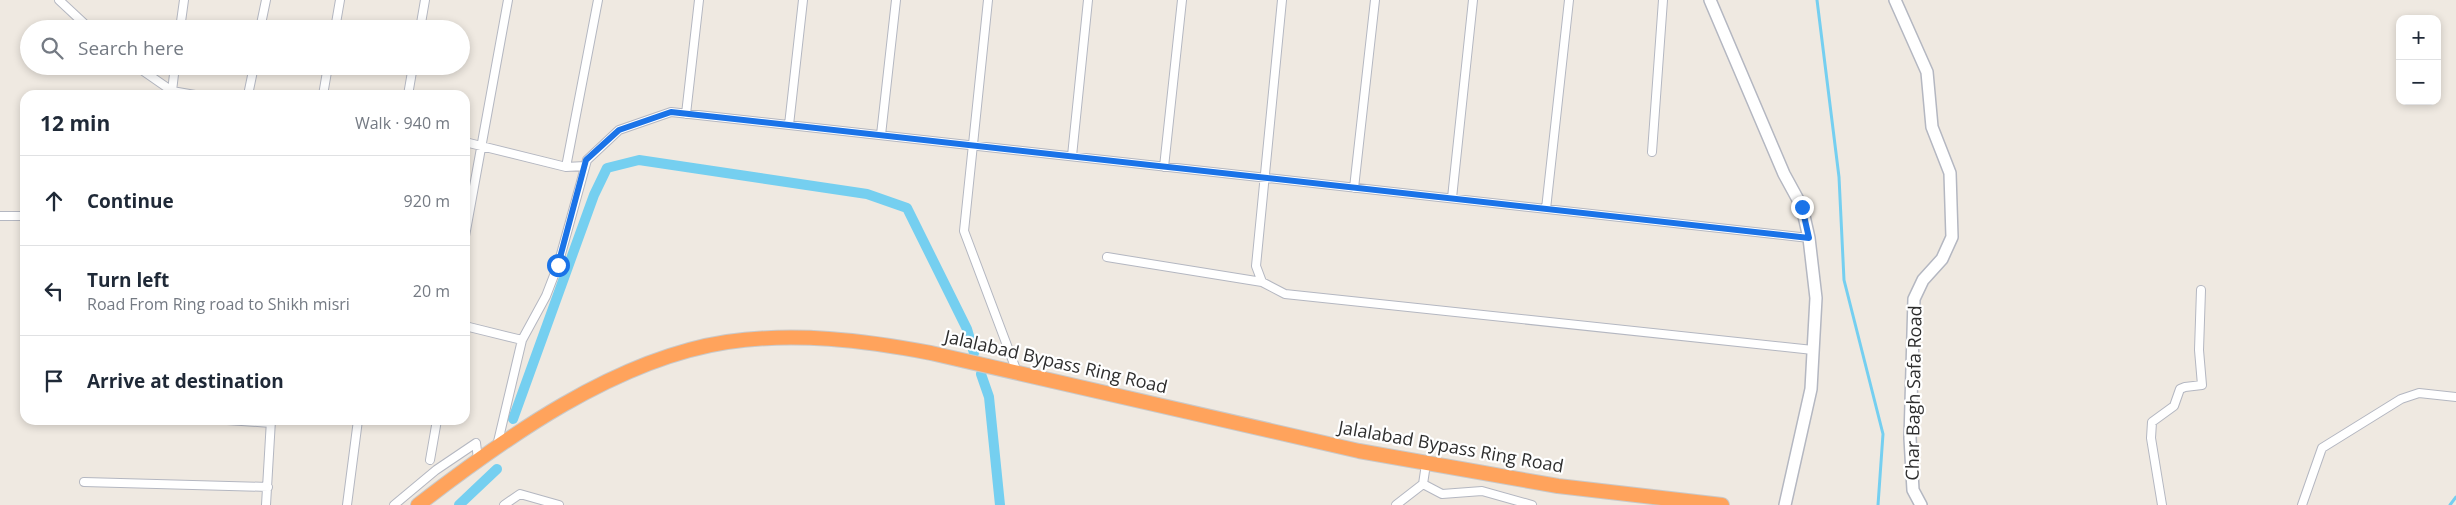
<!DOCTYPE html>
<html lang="en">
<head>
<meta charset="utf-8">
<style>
  body { margin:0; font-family:"Open Sans",sans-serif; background:#f2f2f3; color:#1f2937 }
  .controls { position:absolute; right:15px; top:15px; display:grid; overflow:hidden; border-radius:10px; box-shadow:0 2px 8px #0003 }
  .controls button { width:45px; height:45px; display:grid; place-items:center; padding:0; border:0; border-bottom:1px solid #e0e1e3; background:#fff; color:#1f2937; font:25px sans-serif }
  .stop { position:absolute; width:15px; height:15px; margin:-11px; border:4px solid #1a73e8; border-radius:50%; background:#fff }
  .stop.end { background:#1a73e8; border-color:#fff; box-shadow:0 1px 5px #0008 }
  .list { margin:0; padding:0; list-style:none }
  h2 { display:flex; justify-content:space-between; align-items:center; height:65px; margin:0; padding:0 20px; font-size:21px }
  h2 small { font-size:16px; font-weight:400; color:#747a83 }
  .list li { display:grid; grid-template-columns:32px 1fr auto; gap:15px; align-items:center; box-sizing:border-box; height:90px; padding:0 20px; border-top:1px solid #e0e1e3 }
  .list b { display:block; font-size:19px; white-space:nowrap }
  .list p { margin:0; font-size:16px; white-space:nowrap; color:#747a83 }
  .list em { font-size:16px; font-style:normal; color:#747a83 }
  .icon { flex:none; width:28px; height:28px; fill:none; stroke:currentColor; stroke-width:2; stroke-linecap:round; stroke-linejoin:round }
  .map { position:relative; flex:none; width:2456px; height:505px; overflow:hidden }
  .search { position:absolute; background:#fff; box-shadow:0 2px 8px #0003; left:20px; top:20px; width:450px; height:55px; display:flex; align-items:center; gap:12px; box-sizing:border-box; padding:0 18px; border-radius:28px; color:#747a83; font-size:19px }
  .panel { position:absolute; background:#fff; box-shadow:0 2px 8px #0003; left:20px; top:90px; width:450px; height:335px; border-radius:15px }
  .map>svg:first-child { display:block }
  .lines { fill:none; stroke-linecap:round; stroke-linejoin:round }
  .stream { stroke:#75cff0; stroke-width:3 }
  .canal { stroke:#75cff0; stroke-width:10 }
  .street-casing { stroke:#b4b7c1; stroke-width:10 }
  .secondary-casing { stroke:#b4b7c1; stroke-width:14 }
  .highway-casing { stroke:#c9c9c9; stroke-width:16 }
  .street { stroke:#fff; stroke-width:8 }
  .secondary { stroke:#fff; stroke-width:11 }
  .highway { stroke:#ffa35c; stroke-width:14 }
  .route { stroke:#1a73e8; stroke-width:6 }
  .labels { text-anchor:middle; stroke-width:4.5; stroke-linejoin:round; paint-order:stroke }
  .street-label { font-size:18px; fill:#2e2e2e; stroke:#fff }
</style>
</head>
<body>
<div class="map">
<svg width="2456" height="505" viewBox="0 0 2456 505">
  <rect width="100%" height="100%" fill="#efe9e1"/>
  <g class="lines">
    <path class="stream" d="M1817 0 1839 177 1844 280 1883 434 1878 505
      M2450 505 2456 497"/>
    <path class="canal" d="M981 374 989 397 1000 505
      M513 419 594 195 607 168 639 160 867 194 907 208 967 329 974 353
      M459 505 497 469"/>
    <defs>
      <path id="street" d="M59 0 90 29
        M988 0 964 231 1017 372
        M1282 0 1256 266 1262 282 1285 294 1813 350
        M180 29 184 0
        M260 29 266 0
        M335 29 340 0
        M420 29 425 0
        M136 66 172 91 195 95
        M172 91 175 66
        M248 95 254 66
        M323 95 328 66
        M408 95 413 66
        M686 114 699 0
        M789 125 803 0
        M881 135 896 0
        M465 142 566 167 585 166
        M1652 152 1663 0
        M1072 156 1088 0
        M566 167 598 0
        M1164 167 1182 0
        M1354 188 1375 0
        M1452 198 1473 0
        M1546 209 1569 0
        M0 216H25
        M465 236 508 0
        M1107 257 1262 282
        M465 326 522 340
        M227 420 271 423
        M497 446 522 340 546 296 558 265 587 160 619 130 671 112 1809 238
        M430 460 437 420
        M84 482 268 487
        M1423 484 1442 494 1482 491 1532 505
        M266 505 271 420
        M347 505 358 420
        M394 505 436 470 476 443 478 459
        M504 505 520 494 559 505
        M1396 505 1423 484 1426 464
        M2162 505 2151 438 2152 422 2174 406 2180 389 2185 387 2202 385 2199 350 2201 290
        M2302 505 2322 448 2401 399 2419 393 2456 397"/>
      <path id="secondary" d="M1710 0 1784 174 1802 207 1809 238 1816 298 1811 389 1785 505
        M1895 0 1927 72 1932 127 1950 173 1952 237 1942 259 1923 280 1914 299 1910 438 1913 490 1921 505"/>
      <path id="highway" d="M418 505C505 438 615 359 727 342 795 332 863 340 931 353L1359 451 1558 486 1722 505"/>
    </defs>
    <use href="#street" class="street-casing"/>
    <use href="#secondary" class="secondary-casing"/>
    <use href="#highway" class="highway-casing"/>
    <use href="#street" class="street"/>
    <use href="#secondary" class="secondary"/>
    <use href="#highway" class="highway"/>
  </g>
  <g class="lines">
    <path class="route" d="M558 265 586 160 619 130 671 112 1809 238 1802 207"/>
  </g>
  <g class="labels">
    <g class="street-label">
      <text transform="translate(1056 362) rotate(13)" y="6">Jalalabad Bypass Ring Road</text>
      <text transform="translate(1914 393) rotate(-89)" y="6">Char Bagh Safa Road</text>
      <text transform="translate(1451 447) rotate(10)" y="6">Jalalabad Bypass Ring Road</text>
    </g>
  </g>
</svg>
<div class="controls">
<button>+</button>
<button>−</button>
</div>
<div class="stop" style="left:558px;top:265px"></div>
<div class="stop end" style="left:1802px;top:207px"></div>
<div class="search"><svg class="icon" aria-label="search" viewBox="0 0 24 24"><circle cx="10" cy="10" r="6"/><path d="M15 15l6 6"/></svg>Search here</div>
<section class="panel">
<h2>12 min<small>Walk · 940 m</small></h2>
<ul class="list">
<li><svg class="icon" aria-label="ahead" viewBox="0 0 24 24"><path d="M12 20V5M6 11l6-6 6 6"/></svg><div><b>Continue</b></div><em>920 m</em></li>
<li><svg class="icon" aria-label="left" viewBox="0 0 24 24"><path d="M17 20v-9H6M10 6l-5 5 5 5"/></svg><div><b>Turn left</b><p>Road From Ring road to Shikh misri</p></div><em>20 m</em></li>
<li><svg class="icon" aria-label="arrive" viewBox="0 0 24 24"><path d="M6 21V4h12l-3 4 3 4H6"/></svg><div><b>Arrive at destination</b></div></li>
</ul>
</section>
</div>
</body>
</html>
